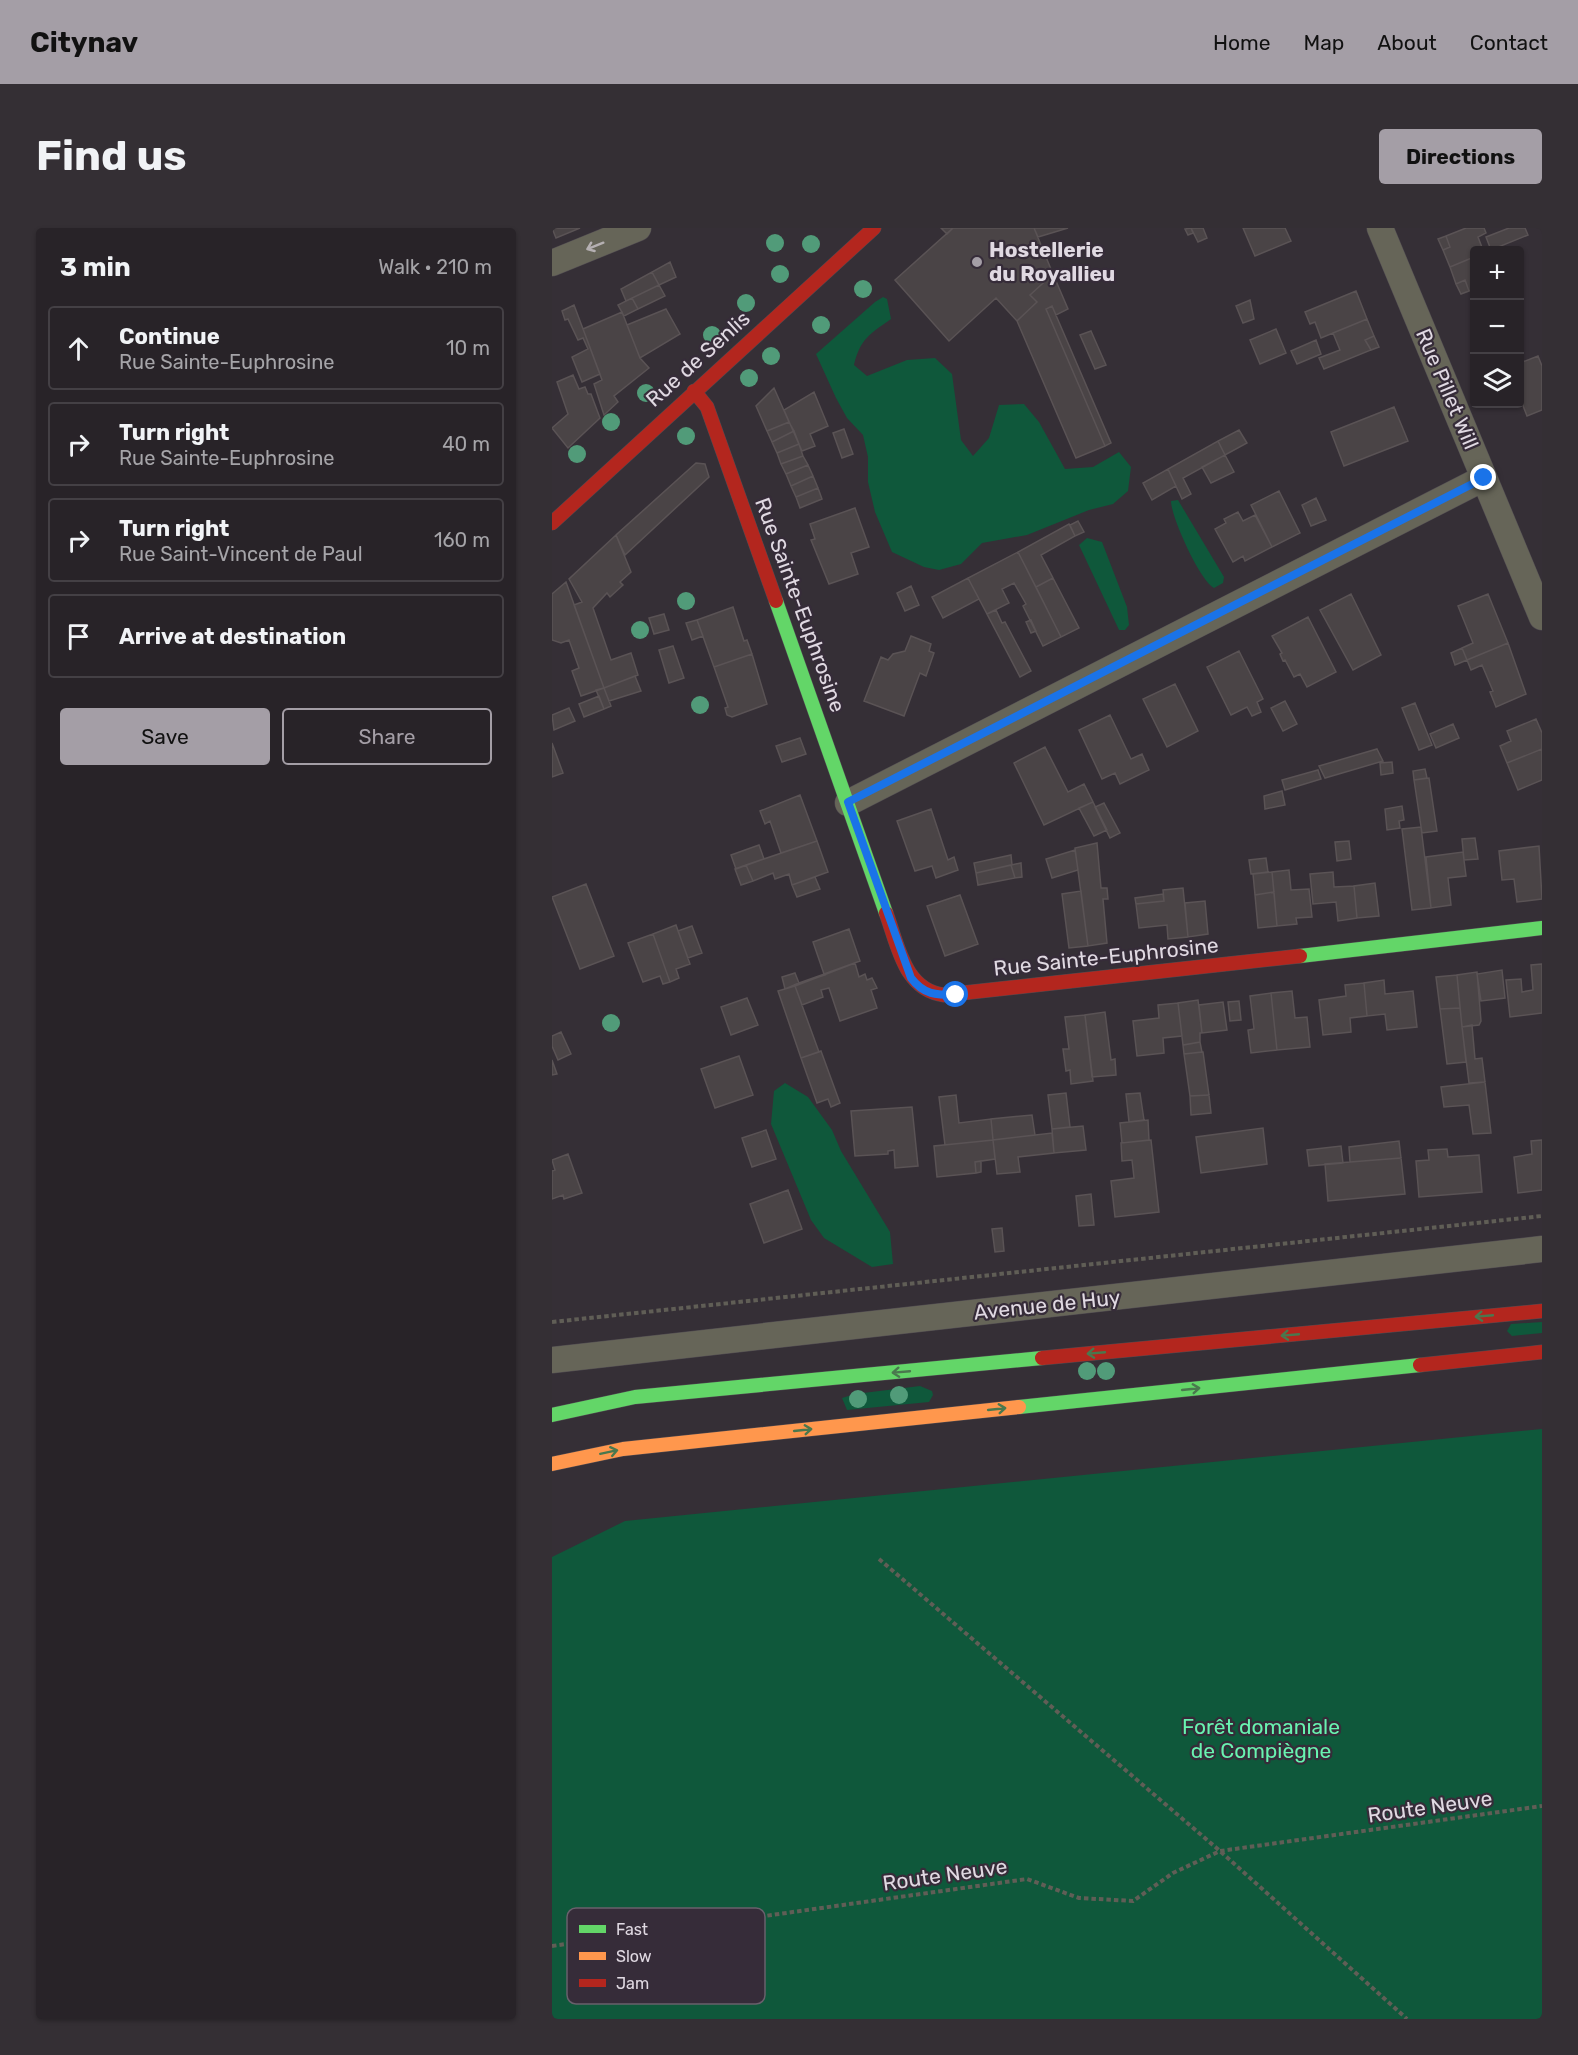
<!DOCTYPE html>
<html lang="en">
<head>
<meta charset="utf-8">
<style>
  body { margin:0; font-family:Rubik,sans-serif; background:#342f34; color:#f1f3f6 }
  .controls { position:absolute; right:18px; top:18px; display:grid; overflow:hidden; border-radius:6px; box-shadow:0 2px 4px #0004 }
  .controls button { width:54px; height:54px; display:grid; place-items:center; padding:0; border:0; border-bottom:2px solid #444045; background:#282328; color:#f1f3f6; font:30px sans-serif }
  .stop { position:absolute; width:18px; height:18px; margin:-14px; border:4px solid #1a73e8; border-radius:50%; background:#fff }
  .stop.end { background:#1a73e8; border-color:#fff; box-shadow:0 2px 6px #0008 }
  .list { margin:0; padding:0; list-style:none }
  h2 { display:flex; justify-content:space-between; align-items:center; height:78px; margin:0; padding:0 24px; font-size:26px }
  h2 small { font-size:20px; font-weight:400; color:#a5a4a8 }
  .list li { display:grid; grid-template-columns:39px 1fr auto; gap:18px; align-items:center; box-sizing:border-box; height:84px; margin:0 12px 12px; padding:0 12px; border:2px solid #444045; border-radius:6px }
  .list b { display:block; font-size:22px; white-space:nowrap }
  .list p { margin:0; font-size:20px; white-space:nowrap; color:#a5a4a8 }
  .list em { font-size:20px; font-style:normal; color:#a5a4a8 }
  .actions { display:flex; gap:12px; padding:18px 24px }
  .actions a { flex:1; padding:14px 0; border:2px solid #a49ea6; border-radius:6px; text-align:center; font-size:21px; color:#a49ea6 }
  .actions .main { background:#a49ea6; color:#111 }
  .icon { flex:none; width:33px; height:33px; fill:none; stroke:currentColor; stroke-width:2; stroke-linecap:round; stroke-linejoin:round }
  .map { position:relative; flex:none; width:990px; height:1791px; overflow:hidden; border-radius:6px }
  header { display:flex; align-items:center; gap:36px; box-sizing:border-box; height:84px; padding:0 30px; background:#a49ea6; color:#111 }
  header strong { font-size:28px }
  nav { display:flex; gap:33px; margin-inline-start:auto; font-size:21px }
  .intro { display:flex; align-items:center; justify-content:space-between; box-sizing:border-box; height:144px; padding:0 36px }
  h1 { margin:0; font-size:42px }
  .button { padding:15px 27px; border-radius:6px; background:#a49ea6; color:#111; font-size:21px; font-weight:700 }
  main { display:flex; gap:36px; padding:0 36px }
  aside { flex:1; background:#282328; border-radius:6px; box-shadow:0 2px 4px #0004 }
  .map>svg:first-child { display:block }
  .green { fill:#0f583b }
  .building { fill:#4a4446; stroke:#5a5355; stroke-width:1.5 }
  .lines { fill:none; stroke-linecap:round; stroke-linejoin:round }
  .street-casing { stroke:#504b51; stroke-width:27 }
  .fast-casing { stroke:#504b51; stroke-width:15 }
  .slow-casing { stroke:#504b51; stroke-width:15 }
  .jam-casing { stroke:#504b51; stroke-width:15 }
  .path { stroke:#605e56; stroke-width:4; stroke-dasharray:4.5 3; stroke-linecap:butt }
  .street { stroke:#666558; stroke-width:26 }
  .fast { stroke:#63d668; stroke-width:14 }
  .slow { stroke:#ff974d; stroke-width:14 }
  .jam { stroke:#b3261e; stroke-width:14 }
  .tree { fill:#519b79 }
  .oneway { stroke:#b5b0b2 }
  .oneway2 { stroke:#4a784e }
  .route { stroke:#1a73e8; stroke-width:8 }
  .poi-dot { fill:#a49ea6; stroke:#362c39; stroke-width:2 }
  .labels { text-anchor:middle; stroke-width:4.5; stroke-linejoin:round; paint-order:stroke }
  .poi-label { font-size:21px; font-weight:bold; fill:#e0d9e2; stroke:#362c39; text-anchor:start }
  .street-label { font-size:21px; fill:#e0d9e2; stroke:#362c39 }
  .park-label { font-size:21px; fill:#68f3b0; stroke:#362c39 }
  .key { fill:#362c39; stroke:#69606c; stroke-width:1.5 }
  .key-label { font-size:16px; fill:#e0d9e2 }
</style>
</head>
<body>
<header>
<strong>Citynav</strong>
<nav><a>Home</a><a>Map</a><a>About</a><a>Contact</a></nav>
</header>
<div class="intro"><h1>Find us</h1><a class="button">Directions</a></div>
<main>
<aside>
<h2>3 min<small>Walk · 210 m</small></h2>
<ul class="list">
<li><svg class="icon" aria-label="ahead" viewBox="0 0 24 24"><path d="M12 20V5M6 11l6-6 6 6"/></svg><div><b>Continue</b><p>Rue Sainte-Euphrosine</p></div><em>10 m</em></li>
<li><svg class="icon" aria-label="right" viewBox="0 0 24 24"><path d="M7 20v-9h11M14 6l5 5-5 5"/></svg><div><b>Turn right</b><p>Rue Sainte-Euphrosine</p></div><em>40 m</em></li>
<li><svg class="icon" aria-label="right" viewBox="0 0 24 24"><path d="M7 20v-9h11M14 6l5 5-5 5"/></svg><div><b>Turn right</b><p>Rue Saint-Vincent de Paul</p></div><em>160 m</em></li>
<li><svg class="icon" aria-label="arrive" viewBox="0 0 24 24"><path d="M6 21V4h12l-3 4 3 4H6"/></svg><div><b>Arrive at destination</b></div></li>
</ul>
<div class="actions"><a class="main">Save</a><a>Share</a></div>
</aside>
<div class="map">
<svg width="990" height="1791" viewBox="0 0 990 1791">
  <rect width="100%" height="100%" fill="#352f36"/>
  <path class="green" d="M331 69 335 71 339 91C318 106 308 111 302 137L315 148 355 132 383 130 400 146 409 212 421 228 437 210 447 177 472 176 487 194 513 241 541 239 567 224 579 239 576 263 561 276 537 282 475 307 430 315 409 336 387 342 372 339 340 324 323 284 316 254V229L311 207 295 190 284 170 264 126 323 74Z
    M626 272 672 349 671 355 662 360C648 353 619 289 619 273Z
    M535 310 550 314 575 379 577 397 573 402H567L527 317Z
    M233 855 256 869 280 902 289 923 338 1004 341 1036 320 1039 272 1010 259 992 219 896 222 863Z
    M990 1094V1105L960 1108 955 1103 959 1096Z
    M368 1158 380 1163 381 1167 377 1174 295 1182 290 1170 303 1166Z
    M990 1201V1791H0V1329L73 1293Z"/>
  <path class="building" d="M0 0H28L4 10Z
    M389 0H401L395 6Z
    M401 0H482L501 46 478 67 485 74 465 93 444 70 397 113 343 52Z
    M482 0H516L486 9Z
    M639 0 641 5 636 7 633 1Z
    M639 0H651L655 10 646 14Z
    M691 0H733L739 13 703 28Z
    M914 0H932L934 5 926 9 931 22H922V29L898 39 891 22 898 19 894 8Z
    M957 0H973L976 7 939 22 934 9Z
    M894 8 898 19 891 22 886 11Z
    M922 29V61L917 63 913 52 904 56 898 39Z
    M118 34 124 49 107 57 100 44Z
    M100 44 107 57 74 73 69 61Z
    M501 46 516 81 504 87 500 78 494 81 553 218 524 230 465 93 485 74 478 67Z
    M913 52 917 63 909 66 904 56Z
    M107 57 113 68 86 81 80 70Z
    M804 63 815 91 769 110 763 94 758 96 753 84Z
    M80 70 86 81 72 88 66 77Z
    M698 72 702 91 691 95 684 78Z
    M22 77 48 146 30 154 20 129 36 121 31 110 26 112 16 91 13 92 10 83Z
    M500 78 559 215 553 218 494 81Z
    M114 81 128 106 88 130 75 97Z
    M70 84 88 130 97 140 62 168 66 174 52 187 42 156 50 152 31 101Z
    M815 91 822 108 813 112 819 122 772 141 767 130 788 122 781 105Z
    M724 101 734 125 708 136 698 112Z
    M539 103 554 137 543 141 528 107Z
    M822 108 827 119 819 122 813 112Z
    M764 112 769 126 745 136 739 123Z
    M986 128 990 138V182L975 188 968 170V135Z
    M21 147 27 161 33 159 36 166H39L48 190 16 220 0 200 16 186 5 154Z
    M222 160 237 194 215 203 204 178Z
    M262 164 276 198 258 206 263 218 250 223 232 182Z
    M842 179 856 213 792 238 779 204Z
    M237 194 242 203 220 214 215 203Z
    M292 201 301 226 290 230 281 205Z
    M687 202 695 215 673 227 666 213Z
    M242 203 247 216 225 225 220 214Z
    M666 213 673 227 631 250 639 266 630 271 616 241Z
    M247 216 251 228 229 236 225 225Z
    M673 227 682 244 659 255 650 239Z
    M251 228 256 237 234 246 229 236Z
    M144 235 153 236 157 249 73 327 64 307Z
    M256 237 261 248 239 258 234 246Z
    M616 241 624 258 600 272 591 255Z
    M261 248 266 260 244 269 239 258Z
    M266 260 270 271 248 280 244 269Z
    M727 263 748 305 720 319 699 277Z
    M764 270 774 292 759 298 750 277Z
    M303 280 317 319 299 325 306 346 277 356 259 312 263 311 258 296Z
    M686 284 691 293 703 287 720 319 693 333 691 328 681 334 663 301 674 295 672 291Z
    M526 293 532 304 523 308 518 297Z
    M517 296 523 308 489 327 501 350 484 359 466 324Z
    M64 307 79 344 68 354 71 357 58 369 55 365 41 380 59 432 79 425 86 447 52 460 22 377 30 374 17 351Z
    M466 324 509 409 491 418 471 378 474 376 462 355 450 361 457 375 435 386 416 350Z
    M416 350 427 371 391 390 380 369Z
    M501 350 527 400 509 409 484 359Z
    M14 354 52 460 29 468 20 443 27 440 17 412 9 415 0 412V366Z
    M359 358 367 377 353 383 345 365Z
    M799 366 829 427 801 442 768 382Z
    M936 366 956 415 915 432 910 420 921 415 906 378Z
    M181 379 192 413 195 412 200 426 162 439 145 392Z
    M444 382 450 395 453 394 479 443 468 449 435 386Z
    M112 386 117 402 102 406 97 390Z
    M756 389 784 444 755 459 748 446 742 449 733 432 731 433 728 426 730 425 720 408Z
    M145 392 151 408 140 412 134 395Z
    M479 392 484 403 479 405 474 394Z
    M359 408 379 416 377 423 382 425 374 448 368 445 352 488 312 473 329 429 336 432 341 426 353 423Z
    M956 415 974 466 944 479 938 464 941 463 930 437 919 442 915 432Z
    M121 418 132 450 117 455 107 422Z
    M910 420 915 432 903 437 899 425Z
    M687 423 711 471 705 474 709 484 700 488 695 479 679 487 655 439Z
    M200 426 215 476 180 489 175 487 173 480 176 479 162 439Z
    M83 448 89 463 57 473 52 460Z
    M623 456 646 503 615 519 591 471Z
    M52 460 59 478 52 481 44 462Z
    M47 468 52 481 32 489 27 476Z
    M733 473 745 496 731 503 719 480Z
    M863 475 880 517 867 522 850 480Z
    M17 480 23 493 2 502 0 487Z
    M558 487 579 531 590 526 597 542 568 556 563 545 550 551 527 502Z
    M984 491 990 505V521L955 535 948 518 959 513 955 503Z
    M901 496 907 510 884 520 878 506Z
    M248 510 254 526 230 534 224 518Z
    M0 515 11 545 0 549Z
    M493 519 516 564 532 556 541 574 492 597 462 535Z
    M825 521 831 533 773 550 767 538Z
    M990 521V552L966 562 955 535Z
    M840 534 841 545 829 547 828 535Z
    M873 541 875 550 862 552 861 543Z
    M766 542 769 551 733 562 730 552Z
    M877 550 885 603 870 605 862 552Z
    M730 563 733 577 713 581 712 568Z
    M248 567 265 613 229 625 218 593 213 596 208 583Z
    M541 574 555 602 542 608 527 580Z
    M552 575 568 605 558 610 543 579Z
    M850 578 852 592 847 593 848 600 835 602 833 581Z
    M379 581 396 632 402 629 406 642 384 650 380 638 363 643 345 593Z
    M869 599 879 680 860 682 850 601Z
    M923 610 926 631 912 632 910 611Z
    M265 613 276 644 240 657 237 646 223 651 221 645 201 653 194 637Z
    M797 613 799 631 785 633 783 614Z
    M545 615 549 660H555L556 671H551L555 715 536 718 523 620Z
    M207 617 212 631 184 641 179 627Z
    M987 618 990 671 965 674 962 651 950 652 947 623Z
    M523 622 526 642 500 650 494 631Z
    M911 624 914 648 896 650 899 677 879 680 874 629Z
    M459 627 460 637 424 645 422 635Z
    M714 630 716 644 699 646 697 632Z
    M469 635 470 649 463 650 459 637Z
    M194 637 201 653 189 657 183 641Z
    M459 637 463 650 426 657 424 645Z
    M737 642 739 662 757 661 760 689 744 690 745 696 725 698 720 644Z
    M720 644 722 664 703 667 701 646Z
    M781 644 782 659 802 658 805 690 786 693 784 674 761 676 758 646Z
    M263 649 268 661 245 669 240 657Z
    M823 655 827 688 805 690 802 658Z
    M34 656 62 728 28 741 0 669Z
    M631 660 636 709 616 711 615 697 587 700 584 676 612 673 611 662Z
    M529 663 536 718 517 720 510 666Z
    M722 664 725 698 706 700 703 667Z
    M611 666 612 673 584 676 583 670Z
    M408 667 426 716 393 728 375 678Z
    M653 673 656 706 636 709 633 675Z
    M124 697 138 736 124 741 127 750 118 754 101 706Z
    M140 698 150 725 136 730 126 703Z
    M297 701 308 733 272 746 261 714Z
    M101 706 118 754 111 756 108 748 91 754 76 715Z
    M303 735 307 749 313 746 315 752 320 750 325 760 319 762 325 780 288 793 277 760 269 762 271 769 250 777 243 758Z
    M990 736V785L958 789 954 752 969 751 970 764 981 762 979 737Z
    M950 742 953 770 929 773 925 746Z
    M925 744 929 793 927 797 910 799 905 747Z
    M243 745 247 755 233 761 230 749Z
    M272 746 273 747 242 757 247 755Z
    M905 747 908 780 888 781 884 749Z
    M832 752 833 766 861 763 865 799 835 802 833 786 815 788 812 755Z
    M812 755 815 788 798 790 799 804 771 807 767 772 794 768 793 757Z
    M243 758 267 824 249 830 226 763Z
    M740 763 743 790 755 789 758 819 725 822 719 765Z
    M719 765 725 822 699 825 696 802 702 801 698 768Z
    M195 770 206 797 179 807 169 779Z
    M646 772 650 805H648V814L631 817 626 775Z
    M687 773 689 792 678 793 676 774Z
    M671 774 675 802 650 805 647 777Z
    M626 775 630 808 611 810 612 825 585 828 581 793 607 790 606 777Z
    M908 780 914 834 895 836 888 781Z
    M553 784 559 832 563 831 564 847 540 849 533 787Z
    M533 787 541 853 519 856 518 842 514 843 511 821H517L513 789Z
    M920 797 923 831 930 830 933 854 917 855 910 799Z
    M9 804 19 826 6 832 0 818V808Z
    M648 814 650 824 632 826 631 817Z
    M269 823 288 875 279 879 276 871 265 875 249 830Z
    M651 824 657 867 638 868 632 826Z
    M187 828 201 867 163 880 149 841Z
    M0 832 5 846 0 847Z
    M933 854 939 905 921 906 917 877 892 879 889 859Z
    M514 865 518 899 500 901 496 867Z
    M588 865 592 892 577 894 574 866Z
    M404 867 407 895 439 891 441 912 393 917 387 869Z
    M657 867 659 885 639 887 638 868Z
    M360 879 366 938 343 940 342 922 336 923V926L303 928 299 883Z
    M480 887 483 907 441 912 439 891Z
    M596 892 597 912 570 915 568 895Z
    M531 898 534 922 502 925 500 901Z
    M711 900 715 936 649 945 644 909Z
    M214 902 224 931 200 939 190 910Z
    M500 905 502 925 466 929 468 944 445 946 441 912Z
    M441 912 443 931 423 934 424 945 385 949 382 918Z
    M599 912 607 984 563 989 559 953 582 950 580 932 570 933 569 915Z
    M990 912V962L966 965 962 929 980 926 979 913Z
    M847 913 849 930 798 934 797 919Z
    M789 918 791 935 757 938 755 922Z
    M895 921 896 929 927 927 930 964 867 969 864 933 877 932 876 922Z
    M16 926 30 965 12 971 11 967 0 971V943L3 942 0 932Z
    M849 930 853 966 776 973 773 936Z
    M429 933V944L424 945 423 934Z
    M236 962 250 1001 212 1015 198 976Z
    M539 966 542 997 527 998 524 968Z
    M450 1000 452 1023 443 1024 440 1001Z"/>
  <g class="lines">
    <defs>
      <path id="street" d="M828 0 990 389
        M0 35 86 0
        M296 575 932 250
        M0 1132 990 1021"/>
      <path id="fast" d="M224 373 334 685
        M748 728 990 700
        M467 1179 868 1137
        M0 1187 83 1169 490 1130"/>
      <path id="slow" d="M0 1236 71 1221 467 1179"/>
      <path id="jam" d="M142 163 155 179 224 373
        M0 295 322 0
        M334 685C346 717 352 762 392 767L748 728
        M490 1130 990 1083
        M868 1137 990 1124"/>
    </defs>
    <use href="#street" class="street-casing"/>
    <use href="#fast" class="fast-casing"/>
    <use href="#slow" class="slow-casing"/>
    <use href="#jam" class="jam-casing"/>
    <path class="path" d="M0 1094 990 988
      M327 1331 668 1623 855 1791
      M0 1718 475 1651 527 1670 581 1673 621 1645 668 1623 990 1578"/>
    <use href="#street" class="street"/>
    <use href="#fast" class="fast"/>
    <use href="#slow" class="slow"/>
    <use href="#jam" class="jam"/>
  </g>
  <g class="tree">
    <circle cx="223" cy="15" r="9"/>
    <circle cx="259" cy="16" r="9"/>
    <circle cx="228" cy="46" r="9"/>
    <circle cx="311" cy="61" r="9"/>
    <circle cx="194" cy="75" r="9"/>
    <circle cx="269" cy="97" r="9"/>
    <circle cx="160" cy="107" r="9"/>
    <circle cx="219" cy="128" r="9"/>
    <circle cx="197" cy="150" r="9"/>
    <circle cx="94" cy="165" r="9"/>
    <circle cx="59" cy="194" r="9"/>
    <circle cx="134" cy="208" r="9"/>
    <circle cx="25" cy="226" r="9"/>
    <circle cx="134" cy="373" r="9"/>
    <circle cx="88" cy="402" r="9"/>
    <circle cx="148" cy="477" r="9"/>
    <circle cx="59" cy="795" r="9"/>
    <circle cx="535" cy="1143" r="9"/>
    <circle cx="554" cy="1143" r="9"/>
    <circle cx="347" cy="1167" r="9"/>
    <circle cx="306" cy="1171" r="9"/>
  </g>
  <defs><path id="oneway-shaft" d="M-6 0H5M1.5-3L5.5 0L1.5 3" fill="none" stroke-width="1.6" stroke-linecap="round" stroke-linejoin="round" transform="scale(1.5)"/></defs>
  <use class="oneway" href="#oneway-shaft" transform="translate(43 18) rotate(158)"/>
  <g class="oneway2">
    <use href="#oneway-shaft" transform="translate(932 1088) rotate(175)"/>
    <use href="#oneway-shaft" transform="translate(738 1107) rotate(175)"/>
    <use href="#oneway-shaft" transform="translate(544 1125) rotate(175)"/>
    <use href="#oneway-shaft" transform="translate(349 1144) rotate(175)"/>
    <use href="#oneway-shaft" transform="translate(639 1161) rotate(-6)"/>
    <use href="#oneway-shaft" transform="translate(445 1181) rotate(-6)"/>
    <use href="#oneway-shaft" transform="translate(251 1202) rotate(-6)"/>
    <use href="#oneway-shaft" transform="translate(57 1224) rotate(-12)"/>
  </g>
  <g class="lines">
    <path class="route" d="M404 767C384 767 372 767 359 750L296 574 932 250"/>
  </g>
  <circle class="poi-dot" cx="425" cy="34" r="6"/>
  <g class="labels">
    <g class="poi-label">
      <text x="437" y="29">Hostellerie<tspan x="437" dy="24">du Royallieu</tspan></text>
    </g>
    <g class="street-label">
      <text transform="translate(146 131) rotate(-42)" y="7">Rue de Senlis</text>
      <text transform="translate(895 161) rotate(67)" y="7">Rue Pillet Will</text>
      <text transform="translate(248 377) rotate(70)" y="7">Rue Sainte-Euphrosine</text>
      <text transform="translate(554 729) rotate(-6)" y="7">Rue Sainte-Euphrosine</text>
      <text transform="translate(495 1077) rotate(-6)" y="7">Avenue de Huy</text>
      <text transform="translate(878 1579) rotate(-8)" y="7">Route Neuve</text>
      <text transform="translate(393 1647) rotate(-8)" y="7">Route Neuve</text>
    </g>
    <g class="park-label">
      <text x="709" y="1506">Forêt domaniale<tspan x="709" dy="24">de Compiègne</tspan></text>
    </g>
  </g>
  <rect x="15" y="1680" width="198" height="96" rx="9" class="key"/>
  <rect x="27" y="1697" width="27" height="8" fill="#63d668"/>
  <rect x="27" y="1724" width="27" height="8" fill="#ff974d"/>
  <rect x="27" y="1751" width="27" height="8" fill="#b3261e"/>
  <g class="key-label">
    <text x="64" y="1707">Fast</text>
    <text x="64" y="1734">Slow</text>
    <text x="64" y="1761">Jam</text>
  </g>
</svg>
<div class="controls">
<button>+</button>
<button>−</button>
<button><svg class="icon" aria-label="layers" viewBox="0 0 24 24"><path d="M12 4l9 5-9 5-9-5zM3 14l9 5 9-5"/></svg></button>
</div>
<div class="stop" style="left:404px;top:767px"></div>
<div class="stop end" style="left:932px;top:250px"></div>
</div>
</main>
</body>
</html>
